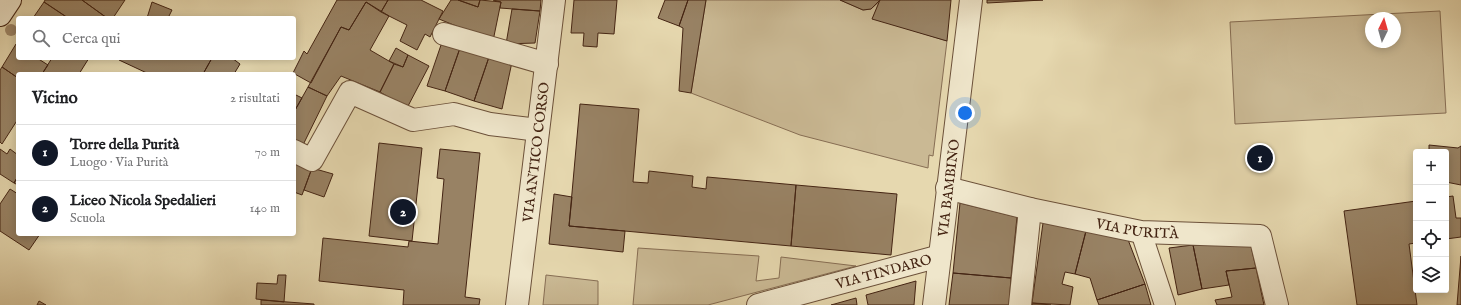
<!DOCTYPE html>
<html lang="it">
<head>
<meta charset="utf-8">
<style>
  body { margin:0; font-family:"IM FELL English",serif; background:#f2f2f2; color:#202124 }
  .controls { position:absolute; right:12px; bottom:12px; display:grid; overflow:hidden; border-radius:4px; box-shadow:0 2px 10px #0003 }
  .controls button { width:36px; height:36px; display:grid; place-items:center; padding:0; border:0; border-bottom:1px solid #e0e0e0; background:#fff; color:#202124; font:20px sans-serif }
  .compass { position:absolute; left:1365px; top:12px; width:36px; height:36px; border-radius:50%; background:#fff; box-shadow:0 2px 10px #0003; rotate:5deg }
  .you { position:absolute; left:965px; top:113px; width:14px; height:14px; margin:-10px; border:3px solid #fff; border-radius:50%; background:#1a73e8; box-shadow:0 0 0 6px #1a73e833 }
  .badge { display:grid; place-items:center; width:26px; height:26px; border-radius:50%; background:#111827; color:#fff; font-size:13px; font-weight:700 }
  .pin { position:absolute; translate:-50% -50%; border:2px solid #fff; box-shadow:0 1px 4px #0006 }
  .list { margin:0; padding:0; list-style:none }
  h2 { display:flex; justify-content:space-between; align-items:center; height:52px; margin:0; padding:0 16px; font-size:17px }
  h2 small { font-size:13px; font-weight:400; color:#757577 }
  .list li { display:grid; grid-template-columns:26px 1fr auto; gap:12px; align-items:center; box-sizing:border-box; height:56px; padding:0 16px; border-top:1px solid #e0e0e0 }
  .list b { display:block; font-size:15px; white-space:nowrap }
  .list p { margin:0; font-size:13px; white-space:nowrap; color:#757577 }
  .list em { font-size:13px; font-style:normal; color:#757577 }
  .icon { flex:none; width:22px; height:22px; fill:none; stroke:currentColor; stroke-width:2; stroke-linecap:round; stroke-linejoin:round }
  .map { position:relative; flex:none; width:1461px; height:305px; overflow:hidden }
  .search { position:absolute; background:#fff; box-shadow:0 2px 10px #0003; left:16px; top:16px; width:280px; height:44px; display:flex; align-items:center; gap:10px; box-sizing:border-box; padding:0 14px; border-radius:4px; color:#757577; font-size:15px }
  .panel { position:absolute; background:#fff; box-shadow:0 2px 10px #0003; left:16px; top:72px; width:280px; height:164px; border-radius:4px }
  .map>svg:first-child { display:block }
  .green { fill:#cab994; stroke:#876e54; fill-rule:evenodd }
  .building { fill:#988264; stroke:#442413 }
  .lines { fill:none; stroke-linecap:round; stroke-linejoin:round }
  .pedestrian-casing { stroke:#6c513a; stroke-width:22 }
  .minor-casing { stroke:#6c513a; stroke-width:24 }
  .tertiary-casing { stroke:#6c513a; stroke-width:24 }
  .secondary-casing { stroke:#442413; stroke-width:24 }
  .pedestrian { stroke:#efe6cb; stroke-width:20 }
  .minor { stroke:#efe6cb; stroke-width:22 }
  .tertiary { stroke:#efe6cb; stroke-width:22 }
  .secondary { stroke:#efe6cb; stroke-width:22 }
  .tree { fill:#a0896b }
  .labels { text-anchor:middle; stroke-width:3; stroke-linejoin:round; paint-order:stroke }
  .street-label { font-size:14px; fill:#442413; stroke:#efe6cb }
</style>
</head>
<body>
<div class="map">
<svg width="1461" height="305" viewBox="0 0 1461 305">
  <rect width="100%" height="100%" fill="#e6d8af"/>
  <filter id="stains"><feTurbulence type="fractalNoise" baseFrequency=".005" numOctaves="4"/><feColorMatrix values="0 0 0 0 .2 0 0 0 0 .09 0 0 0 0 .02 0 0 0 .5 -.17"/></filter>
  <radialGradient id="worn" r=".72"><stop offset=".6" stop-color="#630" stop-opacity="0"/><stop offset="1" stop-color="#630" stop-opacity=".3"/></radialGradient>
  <path class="green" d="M706 0H840L863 10 871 9 879 2 873 18 947 41 933 156 929 155 928 168 800 135 691 93Z
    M1440 11 1446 113 1235 124 1230 22ZM1371 18H1395V42H1371Z
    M638 248 759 256 756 281 779 278 781 257 856 266 708 305H633Z
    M546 275 598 281V305H543Z"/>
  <path class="building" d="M45 0H82L107 18H68L44 2Z
    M82 0H125L113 18H107Z
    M337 0H388L381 12 366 2 349 30 341 27 311 83 293 73 304 51 307 54Z
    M388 0H421L443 11 430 37 425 34 417 50 400 41 407 25 381 12Z
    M451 0H458L478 7 480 0 501 2 493 41 439 19Z
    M458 0H480L478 7Z
    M493 0H541L540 11 500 8 501 2Z
    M574 0H617L614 34 598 33 597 47 583 46 584 33H571Z
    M665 0H688L679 26 658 18Z
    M688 0H706L691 93 679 91 683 28 679 26Z
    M840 0H880L871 9 863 10Z
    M880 0H951L947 41 872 19Z
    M987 0H1043L987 3Z
    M44 2 68 18H33Z
    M152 2 172 10 168 18H147Z
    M366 2 389 16 370 50 394 64 380 92 341 76 327 96 308 87 341 27 349 30Z
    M512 9 540 11 535 43 506 44Z
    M16 44 18 45V58H37L48 65 42 74H18V78L2 67Z
    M441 45 460 48 445 91 427 86Z
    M396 48 408 55 403 67 389 61Z
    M460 48 489 57 474 101 445 91Z
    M408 55 429 66 407 108 380 92 394 64 403 67Z
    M489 57 512 62 502 109 474 101Z
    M52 58H89L79 74H42Z
    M120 58H212L203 74H149L119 60Z
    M212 58H232L240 64 234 74H203Z
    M2 67 18 78V119L2 144 0 142V70Z
    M308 87 327 96 302 147 294 142V112Z
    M294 94 302 98 294 112Z
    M580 104 639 109 633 182 648 183 649 171 693 176 692 187 706 189 707 177 796 185 791 246 569 226Z
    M379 143 422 148 412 241 369 236Z
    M1429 145 1458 148 1461 146V185L1446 182V152H1429Z
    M0 149 7 154 10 149 18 155V176L14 183 0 174Z
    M440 149 480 153 465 297 480 299 479 305H403L404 290 319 281 323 238 408 247 409 241 438 244 444 179 437 178Z
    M294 161 312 168 302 195 294 192Z
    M312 168 333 174 324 197 304 190Z
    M18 176V185L14 183Z
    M796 185 897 194 891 255 791 246Z
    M10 189 18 194V234H40L29 250 0 231V204Z
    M554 194 572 197 569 226 625 231 623 252 549 244Z
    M1453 196 1456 218H1461V237L1446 239V197Z
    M1416 201V243L1409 244 1417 305H1357L1344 211Z
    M960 203 1017 217 1011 278 953 273Z
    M1043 223 1086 231 1075 274 1065 272 1062 284 1073 287 1070 305 1032 303Z
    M1086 231 1127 237 1145 284 1097 300 1090 278 1075 274Z
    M1193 245 1202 289 1178 295 1169 248Z
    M1193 245 1251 246 1256 268 1226 271 1229 285 1202 289Z
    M1461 256V305H1457Z
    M1256 268 1264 305H1217L1215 300 1232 297 1226 271Z
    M953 273 1011 278 1009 305H949Z
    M278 275H286L284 302 256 299 257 283 277 284Z
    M916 281 914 305H868L866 295Z
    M1145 284 1151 305H1099L1097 300Z
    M856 298 857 305H831Z
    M261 300 314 304V305H261Z
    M39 301 46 305H37Z
    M1032 303 1051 305H1032Z"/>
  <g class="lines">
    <defs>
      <path id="pedestrian" d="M1141 232 1165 305"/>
      <g id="minor">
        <path d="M444 34 547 64"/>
        <path d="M294 151 312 160 350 92 413 120 454 114 490 124 538 130"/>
        <path id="s1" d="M947 188 1030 209 1141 232 1260 236 1277 305"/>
        <path id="s2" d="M758 305 940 256"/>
        <path id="s3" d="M934 305 971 0"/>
        <path d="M1020 305 1030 209"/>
      </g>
      <g id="tertiary">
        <path id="s4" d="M517 305 554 0"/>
      </g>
      <path id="secondary" d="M0 15 10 0"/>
    </defs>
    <use href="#pedestrian" class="pedestrian-casing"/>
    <use href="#minor" class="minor-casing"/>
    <use href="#tertiary" class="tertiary-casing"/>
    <use href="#secondary" class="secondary-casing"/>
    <use href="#pedestrian" class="pedestrian"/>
    <use href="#minor" class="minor"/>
    <use href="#tertiary" class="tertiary"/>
    <use href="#secondary" class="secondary"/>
  </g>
  <circle class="tree" cx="11" cy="30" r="6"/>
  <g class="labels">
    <g class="street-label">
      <text dy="5" stroke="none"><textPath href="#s4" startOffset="154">VIA ANTICO CORSO</textPath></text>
      <text dy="5" stroke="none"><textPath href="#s3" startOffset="118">VIA BAMBINO</textPath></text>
      <text dy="5" stroke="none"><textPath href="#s1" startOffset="195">VIA PURITÀ</textPath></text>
      <text dy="5" stroke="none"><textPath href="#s2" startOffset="130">VIA TINDARO</textPath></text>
    </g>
  </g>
  <rect width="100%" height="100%" filter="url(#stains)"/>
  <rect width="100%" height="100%" fill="url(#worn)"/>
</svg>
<div class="controls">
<button>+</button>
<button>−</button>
<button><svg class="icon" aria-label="locate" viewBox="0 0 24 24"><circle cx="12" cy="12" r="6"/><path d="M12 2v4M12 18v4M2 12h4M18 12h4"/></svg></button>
<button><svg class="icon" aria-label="layers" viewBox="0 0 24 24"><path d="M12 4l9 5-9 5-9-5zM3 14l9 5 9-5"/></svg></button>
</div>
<svg class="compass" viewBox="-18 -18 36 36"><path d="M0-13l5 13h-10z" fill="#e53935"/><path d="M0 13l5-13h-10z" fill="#757577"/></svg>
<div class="you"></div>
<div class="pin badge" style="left:1260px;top:158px">1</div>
<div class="pin badge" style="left:403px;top:212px">2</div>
<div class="search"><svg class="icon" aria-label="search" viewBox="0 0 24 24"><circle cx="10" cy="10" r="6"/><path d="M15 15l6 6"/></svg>Cerca qui</div>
<section class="panel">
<h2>Vicino<small>2 risultati</small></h2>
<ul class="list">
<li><span class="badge">1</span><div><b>Torre della Purità</b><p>Luogo · Via Purità</p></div><em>70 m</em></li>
<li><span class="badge">2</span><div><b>Liceo Nicola Spedalieri</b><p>Scuola</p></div><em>140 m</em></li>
</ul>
</section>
</div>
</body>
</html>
